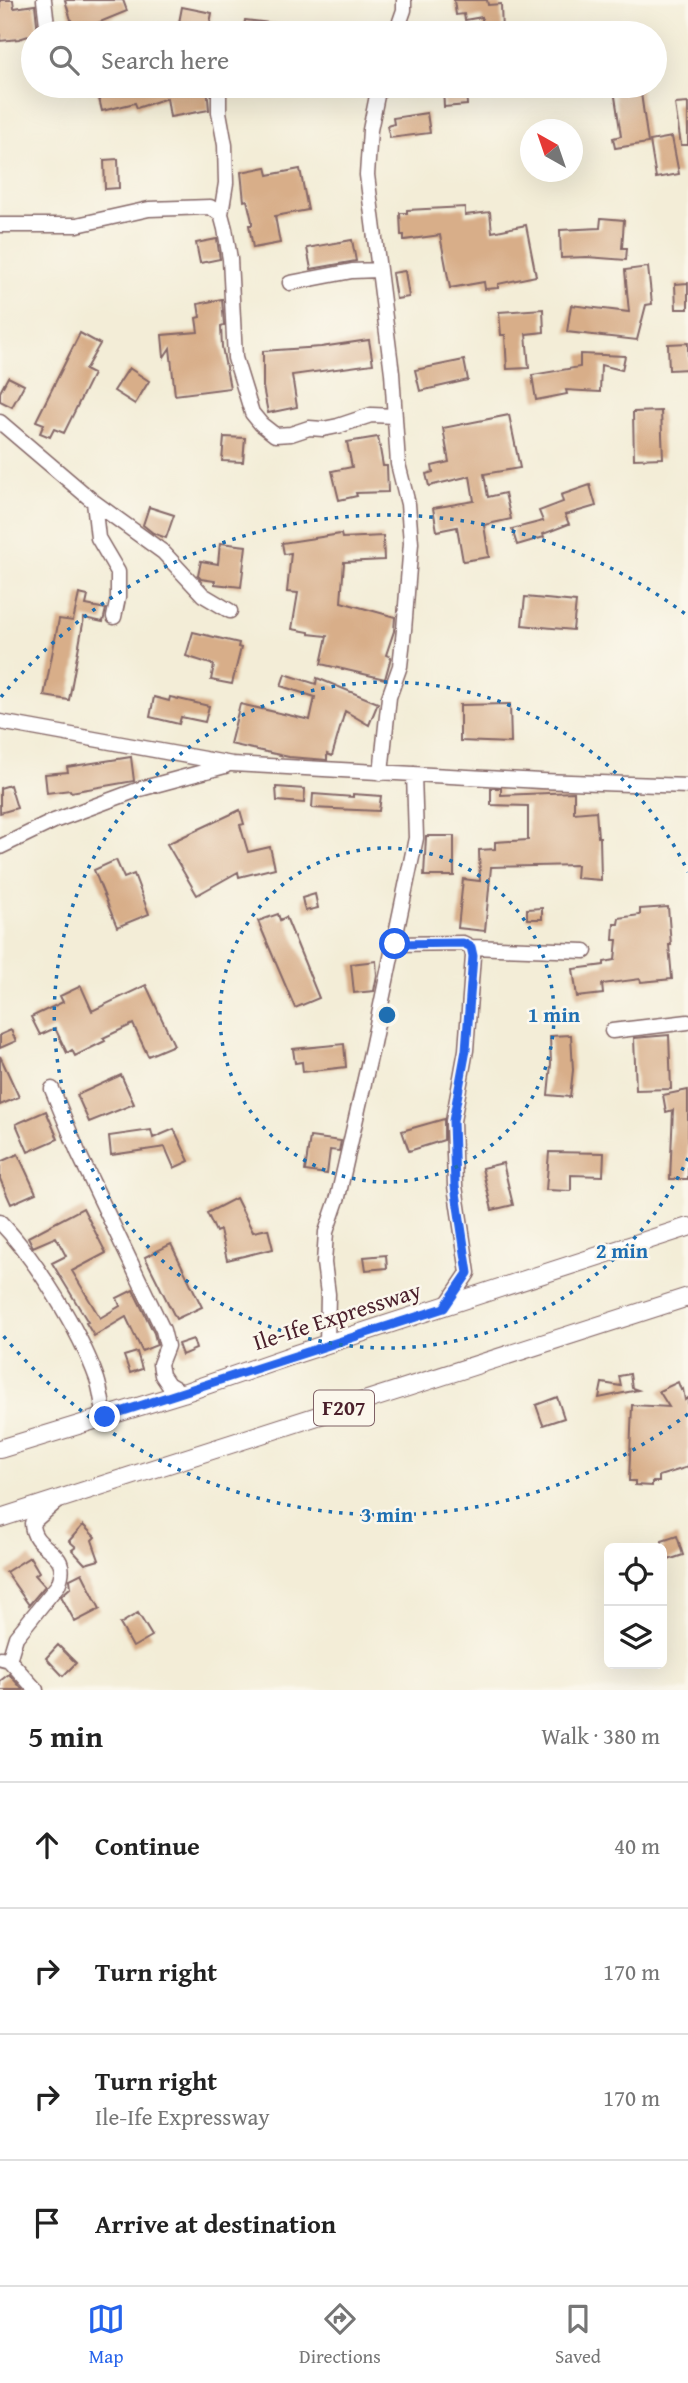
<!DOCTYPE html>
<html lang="en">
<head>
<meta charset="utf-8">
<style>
  body { margin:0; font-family:"Gentium Book Plus",serif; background:#f2f2f2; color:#222 }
  .controls { position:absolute; right:21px; bottom:21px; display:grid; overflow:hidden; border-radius:10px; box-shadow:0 7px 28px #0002 }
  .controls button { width:63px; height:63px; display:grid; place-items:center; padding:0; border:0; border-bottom:2px solid #e0e0e0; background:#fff; color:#222; font:35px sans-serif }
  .compass { position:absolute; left:520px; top:119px; width:63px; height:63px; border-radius:50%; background:#fff; box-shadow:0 7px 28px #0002; rotate:320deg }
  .stop { position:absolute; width:21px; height:21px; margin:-16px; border:5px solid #2563eb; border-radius:50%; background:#fff }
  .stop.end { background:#2563eb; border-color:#fff; box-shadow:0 2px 7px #0008 }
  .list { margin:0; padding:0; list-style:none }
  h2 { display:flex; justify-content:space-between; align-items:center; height:91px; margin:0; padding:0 28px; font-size:30px }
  h2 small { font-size:23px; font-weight:400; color:#767676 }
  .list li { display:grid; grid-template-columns:46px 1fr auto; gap:21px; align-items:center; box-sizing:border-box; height:126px; padding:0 28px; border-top:2px solid #e0e0e0 }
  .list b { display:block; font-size:26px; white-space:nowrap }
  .list p { margin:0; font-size:23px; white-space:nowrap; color:#767676 }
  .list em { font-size:23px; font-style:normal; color:#767676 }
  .icon { flex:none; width:38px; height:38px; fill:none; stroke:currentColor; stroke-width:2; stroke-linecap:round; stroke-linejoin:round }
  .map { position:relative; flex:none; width:688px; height:1690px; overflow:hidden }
  .search { position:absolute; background:#fff; box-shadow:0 7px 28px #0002; left:21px; right:21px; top:21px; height:77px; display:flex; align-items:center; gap:18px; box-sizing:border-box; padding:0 24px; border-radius:38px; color:#767676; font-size:26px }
  .sheet { height:595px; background:#fff }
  nav { display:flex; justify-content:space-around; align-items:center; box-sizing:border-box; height:98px; border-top:2px solid #e0e0e0; background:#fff; font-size:19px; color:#767676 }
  nav a { display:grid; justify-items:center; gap:4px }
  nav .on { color:#2563eb }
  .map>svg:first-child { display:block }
  .building { fill:#d8ae89 }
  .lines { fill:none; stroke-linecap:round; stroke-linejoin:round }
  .minor-casing { stroke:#856767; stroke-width:17 }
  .major-casing { stroke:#856767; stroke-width:20 }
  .minor { stroke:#fff; stroke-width:14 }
  .major { stroke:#fff; stroke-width:18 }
  .route { stroke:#2563eb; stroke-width:9 }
  .ring { fill:none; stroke:#1f6fb2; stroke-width:3.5; stroke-dasharray:3.5 7 }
  .labels { text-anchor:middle; stroke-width:5; stroke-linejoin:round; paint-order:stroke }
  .shield { fill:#fbf7ec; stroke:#7f6065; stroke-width:2 }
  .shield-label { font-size:21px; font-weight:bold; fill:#4a1f2b }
  .street-label { font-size:23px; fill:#4a1f2b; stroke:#fbf7ec }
  .centre { fill:#1f6fb2; stroke:#fbf7ec; stroke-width:3.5 }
  .ring-label { font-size:21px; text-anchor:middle; font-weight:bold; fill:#1f6fb2; stroke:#fbf7ec; stroke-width:5; stroke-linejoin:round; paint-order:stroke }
</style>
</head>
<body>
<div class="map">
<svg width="688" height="1690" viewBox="0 0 688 1690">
  <rect width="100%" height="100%" fill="#fbf7ec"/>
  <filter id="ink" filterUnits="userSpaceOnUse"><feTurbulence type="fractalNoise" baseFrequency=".0143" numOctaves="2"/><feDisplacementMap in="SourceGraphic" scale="14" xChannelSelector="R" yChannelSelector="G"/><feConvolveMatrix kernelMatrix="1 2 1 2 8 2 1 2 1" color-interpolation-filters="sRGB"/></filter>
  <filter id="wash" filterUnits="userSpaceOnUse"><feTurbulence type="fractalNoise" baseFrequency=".00686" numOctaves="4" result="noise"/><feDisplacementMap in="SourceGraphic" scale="28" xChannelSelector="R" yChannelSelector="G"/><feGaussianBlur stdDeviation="1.57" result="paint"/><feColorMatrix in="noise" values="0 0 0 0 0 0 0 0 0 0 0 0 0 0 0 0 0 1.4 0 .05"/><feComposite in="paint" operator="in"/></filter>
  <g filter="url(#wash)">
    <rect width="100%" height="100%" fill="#f3edd7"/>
    <g id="blocks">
      <path class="building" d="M0 0H13L14 8 35 5 38 33 19 39 0 41Z
        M65 0H123L127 11 95 24 96 27 75 33Z
        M454 0H487L488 5 501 4 502 33H483L482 17 465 20 464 14 456 15Z
        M182 7 212 13 208 33H177Z
        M245 20 293 26V33H243Z
        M96 86H207L209 110 170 117 167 98 137 108 135 103 102 111Z
        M443 86H466L467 105 444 107Z
        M640 86 648 143 615 148 613 138 621 136 614 90Z
        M688 103V145H681L675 104Z
        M427 113 430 133 390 138 387 126 394 124 393 118Z
        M672 137 679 174 656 178 650 141Z
        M118 159 119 188 105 189 104 160Z
        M266 167 268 175 300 169 308 210 275 216 280 243 253 248 249 225H252V221L247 200 244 201 241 172Z
        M465 207V215L490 212 492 232 526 225 536 276 498 284V288L485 289 484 282 450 288 440 235 404 240V235H401L400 213H407V210Z
        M601 218 624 220 622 248H627L626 260 587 257 561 258 560 230 600 228Z
        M217 239 220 259 200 263 196 243Z
        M352 240 356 261 311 269 307 248Z
        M648 267 652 304 646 305 637 340 567 332 571 305 629 312 625 270Z
        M405 271 409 297 396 299 392 273Z
        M688 283V309H676L675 284Z
        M222 299 224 325 221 326 222 347 230 388 175 395 170 348 164 357 162 335 198 332 196 318 200 317 198 304Z
        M543 309 544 332 526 334 529 368 507 369 505 335H501L499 312Z
        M80 333 100 344 85 370 93 374 64 433 54 429 50 437 40 433 44 424 36 421Z
        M369 340 373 364 292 375 297 407 268 413 263 387V351L321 347Z
        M688 343V369L669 370 668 344Z
        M580 354 625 356 622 370 601 365 600 392 566 390 567 394 536 400 532 375 580 367Z
        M464 360 468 380 420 391 415 370Z
        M129 368 149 381 135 404 114 391Z
        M8 377 24 385 12 407 0 401V392Z
        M661 411 663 458 634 459 633 412Z
        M509 415 520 468 484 474 488 497 505 493 511 519 484 525 489 557 463 561 457 527 437 531 433 508 474 501 470 476 429 486 426 474 433 472 432 466 449 462 443 428Z
        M224 437 245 438 243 462 222 461Z
        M378 437 383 466H387L388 492 356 493 357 496 339 500 332 471 352 467 347 442Z
        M590 485 596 506 565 515 569 524 543 534 544 537 517 545 512 529 543 521 539 511 563 502 561 495Z
        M149 507 174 515 166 538 153 533 143 525Z
        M341 534 342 538 383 536 384 560 344 562 341 602 395 617 394 631 386 655 391 657 385 679 321 664 327 636 309 634V632L292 629 298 593 287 592 291 553 284 554 282 543Z
        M220 543 246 546 241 587 215 584V581L201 579 198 576 201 561 218 564Z
        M79 594 88 596 86 605 106 609 103 622 84 618 69 700 44 696 59 619 73 621Z
        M525 597 576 602 573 630 522 625Z
        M193 632 239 643 238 647 241 648 232 684 211 680 214 665 186 656Z
        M285 674 316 684 317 678 378 703 369 725 345 711 332 756 327 754V760L289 757 230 744 240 704 310 720 315 697 281 686Z
        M154 697 169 701 170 697 209 706 205 722 181 717 179 724 150 717Z
        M510 704 511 743 460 741V705Z
        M131 757 134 781 71 792 70 790 47 793 45 774 68 772 67 767Z
        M10 785 17 808 0 813V788Z
        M276 787 305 789 304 803 277 801Z
        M491 788H501V795L574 792V813L596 811 598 837H600L601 880 576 878 577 865 491 867 485 931 458 928 463 879 480 881 479 850 495 849V842L528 840V806L491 805Z
        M313 794 353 797V794L381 796 379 811 312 808Z
        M240 810 244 824 240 825 248 852 270 847 275 868 239 877 238 872 197 895 167 844Z
        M426 836H454V876H424Z
        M116 860 124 878 134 874 149 914 117 927 94 870Z
        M315 894 318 908 305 911 302 898Z
        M668 907 671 945H669L672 979 641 982 640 979 602 984 603 994 577 997 573 969 604 965V962L615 960 617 940H613L614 924H618L619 918 640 915V909Z
        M542 908V919H527V909Z
        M278 914 280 920 286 917 319 998 295 1008 258 921Z
        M376 961 377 975 374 991 354 993 351 964Z
        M146 985 174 1045 148 1056 133 1024 103 1038 105 1041 75 1056 72 1050 67 1053 55 1028 40 1035 31 1017 63 1002 60 996 81 986 92 1011Z
        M11 1030 16 1041 0 1048V1035Z
        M571 1035 573 1070 570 1097 548 1095 551 1064 550 1036Z
        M669 1035 671 1089 636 1090 634 1038Z
        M344 1044 346 1067 303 1072 302 1062 295 1063 293 1049Z
        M0 1056 19 1097 0 1105Z
        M121 1075 134 1104 89 1122 77 1095Z
        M688 1090V1179H670L673 1110 666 1112 663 1095Z
        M46 1111 58 1139 28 1152 16 1124Z
        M444 1119V1140L409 1151 402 1131Z
        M174 1129 189 1161 174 1168 165 1147 111 1155 109 1136 151 1130 153 1138Z
        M310 1137 341 1141 339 1151 330 1150 327 1174 305 1171Z
        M549 1152 604 1153 603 1176 571 1175V1191L546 1190Z
        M18 1154 36 1193 11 1204 0 1179V1162Z
        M503 1163 513 1205 492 1210 482 1168Z
        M236 1198 253 1232 268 1229 273 1249 227 1260 220 1230 216 1232 207 1213Z
        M83 1208 106 1253 72 1271 100 1318 120 1306 117 1298 133 1290 154 1333 157 1345 142 1351 126 1317 94 1336 86 1323 88 1322 52 1263 66 1256 56 1237 33 1247 28 1237Z
        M171 1244 202 1307 176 1319 145 1257Z
        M386 1255 387 1268 366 1270 364 1257Z
        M193 1339 196 1349 182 1355 178 1344Z
        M137 1352 142 1369 130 1373 124 1356Z
        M630 1374 632 1388 638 1390 599 1398 602 1383 621 1386 619 1376Z
        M678 1382 681 1390 683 1389 685 1400 688 1398V1467L659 1476V1482H652V1486L635 1485V1481H629L632 1405 669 1407 659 1391Z
        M557 1397 564 1418 543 1425 536 1405Z
        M83 1525 95 1537 92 1540 99 1560 85 1564 72 1550 76 1547 69 1541Z
        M677 1536 683 1555 662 1562V1541Z
        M30 1557 39 1572 35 1575 45 1586 29 1605 6 1572Z
        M82 1573 100 1609 75 1622 61 1596 71 1587 70 1579Z
        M138 1613 152 1636 133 1647 120 1624Z
        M58 1645 76 1663 63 1676 46 1658Z
        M9 1674 23 1690H0V1681Z"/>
    </g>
  </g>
  <g filter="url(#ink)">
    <use href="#blocks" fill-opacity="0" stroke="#856767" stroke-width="2"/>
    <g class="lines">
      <defs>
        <path id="minor" d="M44 0 48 33
          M396 33 404 10V0
          M219 86V112L225 145 226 183 221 214
          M379 86 370 130 367 175 392 373 398 464 408 504 411 543 404 630 400 666 389 697 381 773
          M0 225H77L149 209 210 207 221 214 225 229 230 259 235 358 252 413 261 424 275 435 291 434 309 428 323 429 338 426 371 415 395 416
          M290 283 352 271 379 270
          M0 422 94 502 98 538 118 572V598L114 617
          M94 502 163 552 203 595 230 611
          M0 722 232 764 541 781 688 786
          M0 847 54 821 140 789 225 766
          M395 944 463 943 471 947 585 951
          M612 1031 688 1022
          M52 1089 78 1152 163 1330 167 1346 160 1364 162 1375 168 1384 183 1393
          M0 1222C35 1258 80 1331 97 1379 101 1391 102 1404 105 1417
          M445 1307 468 1273 455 1186 453 1121 466 1050 473 956 471 947
          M327 1344 328 1294 324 1263 326 1232 338 1197 372 1048 416 838 414 774
          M1 1658 9 1660 36 1690
          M9 1660 16 1637 58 1585C74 1548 32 1553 32 1523L56 1502"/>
        <path id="major" d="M0 1449 183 1393 296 1354 688 1227
          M0 1518 688 1297"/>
      </defs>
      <use href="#minor" class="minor-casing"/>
      <use href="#major" class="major-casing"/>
      <use href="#minor" class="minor"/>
      <use href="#major" class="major"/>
    </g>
  </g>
  <g class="lines" filter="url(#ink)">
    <path class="route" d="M105 1417 444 1308 468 1273 455 1186 453 1121 466 1050 473 956 471 947 463 943 395 944"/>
  </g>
  <g class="ring">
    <circle cx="387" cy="1015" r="167"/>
    <path d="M688 1158A333 333 0 1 1 688 872"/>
    <path d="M688 1414A500 500 0 0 1 1 1333M1 697A500 500 0 0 1 688 616"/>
  </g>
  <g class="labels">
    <rect class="shield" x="314" y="1390.5" width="60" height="35" rx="5"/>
    <g class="shield-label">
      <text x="344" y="1415">F207</text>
    </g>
    <g class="street-label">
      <text transform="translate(337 1316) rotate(-18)" y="8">Ile-Ife Expressway</text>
    </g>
  </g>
  <circle cx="387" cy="1015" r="10" class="centre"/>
  <g class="ring-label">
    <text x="554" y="1022">1 min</text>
    <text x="622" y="1258">2 min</text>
    <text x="387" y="1522">3 min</text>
  </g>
</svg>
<div class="controls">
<button><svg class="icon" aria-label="locate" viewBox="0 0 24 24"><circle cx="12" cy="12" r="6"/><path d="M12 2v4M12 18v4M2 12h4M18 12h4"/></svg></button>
<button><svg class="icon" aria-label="layers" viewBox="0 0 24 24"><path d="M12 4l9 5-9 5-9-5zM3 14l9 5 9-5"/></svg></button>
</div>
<svg class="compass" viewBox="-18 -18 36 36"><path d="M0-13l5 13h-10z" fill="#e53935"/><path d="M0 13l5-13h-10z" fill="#767676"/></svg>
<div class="stop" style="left:395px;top:944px"></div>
<div class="stop end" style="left:105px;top:1417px"></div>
<div class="search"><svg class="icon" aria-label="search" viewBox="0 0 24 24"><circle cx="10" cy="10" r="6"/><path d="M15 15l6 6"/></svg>Search here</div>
</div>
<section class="sheet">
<h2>5 min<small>Walk · 380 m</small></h2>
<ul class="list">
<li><svg class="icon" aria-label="ahead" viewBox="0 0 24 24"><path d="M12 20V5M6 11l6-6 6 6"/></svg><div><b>Continue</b></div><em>40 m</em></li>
<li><svg class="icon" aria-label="right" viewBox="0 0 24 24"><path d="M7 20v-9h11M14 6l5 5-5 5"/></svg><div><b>Turn right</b></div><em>170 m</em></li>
<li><svg class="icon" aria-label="right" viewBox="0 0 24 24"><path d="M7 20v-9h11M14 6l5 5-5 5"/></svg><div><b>Turn right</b><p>Ile-Ife Expressway</p></div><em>170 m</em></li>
<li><svg class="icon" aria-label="arrive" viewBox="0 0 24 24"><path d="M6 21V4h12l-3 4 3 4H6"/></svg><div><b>Arrive at destination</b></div></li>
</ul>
</section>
<nav>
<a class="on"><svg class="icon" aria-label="map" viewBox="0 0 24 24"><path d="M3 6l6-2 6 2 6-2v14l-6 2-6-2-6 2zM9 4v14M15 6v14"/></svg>Map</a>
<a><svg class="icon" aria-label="directions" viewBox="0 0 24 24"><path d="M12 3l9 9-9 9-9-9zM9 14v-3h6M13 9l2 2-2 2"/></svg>Directions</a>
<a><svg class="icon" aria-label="saved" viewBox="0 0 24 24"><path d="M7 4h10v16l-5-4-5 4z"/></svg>Saved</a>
</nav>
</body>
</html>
